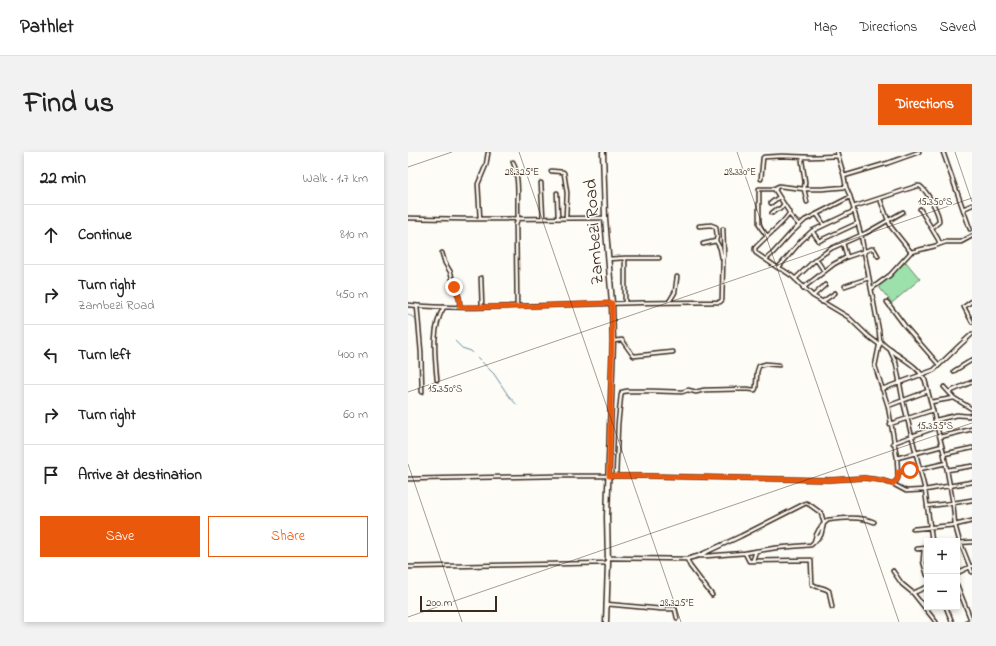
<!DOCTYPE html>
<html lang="en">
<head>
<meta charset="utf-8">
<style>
  body { margin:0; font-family:"Indie Flower",sans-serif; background:#f2f2f2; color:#222 }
  .controls { position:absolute; right:12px; bottom:12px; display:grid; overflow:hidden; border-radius:0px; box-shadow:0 2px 6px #0003 }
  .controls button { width:36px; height:36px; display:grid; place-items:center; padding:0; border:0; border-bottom:1px solid #e0e0e0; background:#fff; color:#222; font:20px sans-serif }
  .scale { position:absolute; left:12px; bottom:10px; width:77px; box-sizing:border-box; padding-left:4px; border:2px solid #3b2a1e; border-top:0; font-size:11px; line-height:14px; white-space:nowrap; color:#3b2a1e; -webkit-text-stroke:3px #fdfcf7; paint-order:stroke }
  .stop { position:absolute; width:12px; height:12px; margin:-9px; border:3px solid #ea580c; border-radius:50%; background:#fff }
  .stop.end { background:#ea580c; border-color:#fff; box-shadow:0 1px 4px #0008 }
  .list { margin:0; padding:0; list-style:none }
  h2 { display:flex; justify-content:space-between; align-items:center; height:52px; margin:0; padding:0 16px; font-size:17px }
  h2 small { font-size:13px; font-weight:400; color:#767676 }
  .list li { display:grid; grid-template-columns:26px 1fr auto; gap:12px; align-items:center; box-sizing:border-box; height:60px; padding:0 16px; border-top:1px solid #e0e0e0 }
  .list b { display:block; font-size:15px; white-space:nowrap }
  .list p { margin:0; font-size:13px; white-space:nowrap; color:#767676 }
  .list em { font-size:13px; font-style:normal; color:#767676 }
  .actions { display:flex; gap:8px; padding:12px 16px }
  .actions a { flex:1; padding:9px 0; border:1px solid #ea580c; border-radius:0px; text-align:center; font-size:14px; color:#ea580c }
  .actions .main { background:#ea580c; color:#fff }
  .icon { flex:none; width:22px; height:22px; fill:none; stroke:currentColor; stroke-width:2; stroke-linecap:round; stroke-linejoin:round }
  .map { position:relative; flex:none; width:564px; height:470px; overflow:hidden; border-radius:0px }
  header { display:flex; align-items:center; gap:24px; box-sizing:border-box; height:56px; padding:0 20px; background:#fff; border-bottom:1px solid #e0e0e0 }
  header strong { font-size:19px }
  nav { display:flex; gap:22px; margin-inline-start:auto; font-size:14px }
  .intro { display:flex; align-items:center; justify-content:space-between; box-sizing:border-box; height:96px; padding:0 24px }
  h1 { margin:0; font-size:28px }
  .button { padding:10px 18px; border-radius:0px; background:#ea580c; color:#fff; font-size:14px; font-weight:700 }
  main { display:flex; gap:24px; padding:0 24px }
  aside { flex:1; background:#fff; border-radius:0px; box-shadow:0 2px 6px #0003 }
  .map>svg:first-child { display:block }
  .green { fill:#9ce0ac; stroke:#6c8565 }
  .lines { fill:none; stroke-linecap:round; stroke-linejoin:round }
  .stream { stroke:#6f8f9d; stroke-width:1 }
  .street-casing { stroke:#3b2a1e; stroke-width:5.5 }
  .secondary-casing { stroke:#3b2a1e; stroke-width:7 }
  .street { stroke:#fdfcf7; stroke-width:2.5 }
  .secondary { stroke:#fdfcf7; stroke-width:4 }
  .route { stroke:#ea580c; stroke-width:5 }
  .ticks { fill:none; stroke:#3b2a1e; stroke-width:1; stroke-opacity:0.45 }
  .labels { text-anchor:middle; stroke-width:3; stroke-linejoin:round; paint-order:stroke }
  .street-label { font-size:18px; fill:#3b2a1e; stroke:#fdfcf7 }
  .ticks-label { font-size:10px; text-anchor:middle; fill:#3b2a1e; stroke:#fdfcf7; stroke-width:3; stroke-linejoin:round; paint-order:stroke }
</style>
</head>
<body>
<header>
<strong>Pathlet</strong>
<nav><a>Map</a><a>Directions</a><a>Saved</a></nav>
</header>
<div class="intro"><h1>Find us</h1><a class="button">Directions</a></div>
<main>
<aside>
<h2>22 min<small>Walk · 1.7 km</small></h2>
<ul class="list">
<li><svg class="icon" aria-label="ahead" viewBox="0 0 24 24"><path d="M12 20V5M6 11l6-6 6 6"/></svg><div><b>Continue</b></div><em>810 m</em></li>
<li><svg class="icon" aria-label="right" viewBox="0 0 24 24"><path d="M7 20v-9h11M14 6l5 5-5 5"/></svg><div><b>Turn right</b><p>Zambezi Road</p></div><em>450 m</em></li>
<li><svg class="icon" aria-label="left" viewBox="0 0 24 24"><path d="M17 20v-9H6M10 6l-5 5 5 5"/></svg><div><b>Turn left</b></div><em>400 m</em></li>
<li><svg class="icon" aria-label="right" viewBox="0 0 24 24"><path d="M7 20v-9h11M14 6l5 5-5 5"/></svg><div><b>Turn right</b></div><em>60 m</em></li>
<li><svg class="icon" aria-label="arrive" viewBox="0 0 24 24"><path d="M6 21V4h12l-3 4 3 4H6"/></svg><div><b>Arrive at destination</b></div></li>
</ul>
<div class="actions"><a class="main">Save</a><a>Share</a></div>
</aside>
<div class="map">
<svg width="564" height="470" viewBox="0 0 564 470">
  <rect width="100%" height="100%" fill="#fdfcf7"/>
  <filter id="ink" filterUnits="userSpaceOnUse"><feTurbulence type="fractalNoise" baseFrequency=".025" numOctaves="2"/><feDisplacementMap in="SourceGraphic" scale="8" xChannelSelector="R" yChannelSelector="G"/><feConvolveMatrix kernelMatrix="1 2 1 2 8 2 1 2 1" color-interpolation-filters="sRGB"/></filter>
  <g filter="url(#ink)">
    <path class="green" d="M498 110 512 127 484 151 470 134Z"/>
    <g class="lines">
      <path class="stream" d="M0 162 6 166
        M47 189 54 196 63 199 86 222 100 243 109 253"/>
      <defs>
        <path id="street" d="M535 0 562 77
          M395 5 394 9 397 30 396 37 399 50
          M105 10C112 26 109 49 110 66L108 72 109 154
          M143 19 155 20 156 21 159 41 158 65
          M436 24 480 11 511 0
          M353 27 355 6 356 5 374 4 403 5 430 4
          M133 31 135 66
          M149 41 150 66
          M472 47 480 68 483 75 503 100
          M363 51 371 45
          M445 55 509 34H512C519 39 532 62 531 70L524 76
          M512 57 530 87 532 92 538 90H553L564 84
          M555 57 564 53
          M364 61 369 57H372L376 52
          M381 62C372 75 358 84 347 96V98L348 101 370 116 375 118 384 124 405 144 440 165 460 184 472 193
          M409 62 416 73
          M0 66 55 67 197 66
          M72 67 70 32 78 13 80 1
          M391 73 381 62V60L367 38 368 37 367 36 371 34 396 37H414L438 35
          M291 74 303 73 308 75 309 84 308 89 312 96 314 106
          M404 79 411 89 450 71
          M359 84 353 76 351 72V37H368
          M435 91 439 105
          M295 92 308 89
          M34 101 37 111 43 121 45 131 51 145 52 155
          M200 107 217 106H251
          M358 107 364 102 383 81 397 68 442 45
          M408 107 416 119
          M370 116 393 89 404 79 446 59
          M73 126 74 155
          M387 127 408 107 424 96 458 81 495 60
          M437 134 461 126
          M395 136 426 112 439 105 463 97H466L470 104
          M463 137 482 123 503 100 527 94 532 92
          M405 144 417 133
          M564 149 556 155 564 170
          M261 150 267 140 269 125
          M414 150 427 141
          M479 150 497 174 504 182 531 213
          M217 151V106
          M0 153C51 158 103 154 154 153 207 151 259 150 312 150L314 148 315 107 316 104 315 77
          M9 154 13 200 14 240
          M205 189 214 188 224 202 226 204 265 200
          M473 190C476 193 479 196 483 198 494 207 510 214 517 228L536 302 545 351 547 373 552 391
          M482 198 488 211 495 249 517 338 524 389
          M546 219 564 208
          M29 228C27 205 23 176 36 155
          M536 235 546 246
          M474 237 526 218 552 193 564 182
          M541 240 564 230
          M523 250 546 246 564 257
          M480 254 520 239
          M528 268 549 263 560 264 564 263
          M482 272 525 258
          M532 285 564 277
          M485 291 529 275
          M536 302 564 296
          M489 306 534 294
          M539 318 564 314
          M490 320 512 317 538 311
          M208 324 210 272 213 243 214 240 219 239H244L274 240 280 238 288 240 296 238 339 237 347 238 348 236 349 220 351 214 358 212 371 213
          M0 327 147 324H241L421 328 456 326 472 328 485 332 489 328 490 325 489 306 480 254 467 214 472 189 471 179 453 83 442 44 438 35 436 24 429 0
          M485 332 498 339 517 338 564 330
          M519 354 545 351 564 348
          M505 377 547 373 564 369
          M406 390C408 381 413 373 420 368 435 366 452 364 466 370
          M549 391 564 390
          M553 392 564 420
          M509 397 519 396
          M516 397 515 409 519 423
          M337 401 341 409 403 408 404 432C409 436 416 435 421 439L424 455
          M200 406 279 407 290 404 333 384 398 351 402 353 413 361 416 371 413 383 403 393 367 396 337 401 298 404H290
          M279 407 282 414 304 443
          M345 408 348 399
          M0 415 200 411
          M485 419 494 432 505 441 528 470
          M549 421 564 414
          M549 433 563 468
          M505 441 519 435
          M198 452 253 457H267L269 466
          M538 455 544 470
          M558 470 564 468"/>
        <path id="secondary" d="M195 0 197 66 204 151 205 189 199 365 200 411 198 470"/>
      </defs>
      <use href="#street" class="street-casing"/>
      <use href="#secondary" class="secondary-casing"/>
      <use href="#street" class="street"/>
      <use href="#secondary" class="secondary"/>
    </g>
  </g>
  <g class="lines" filter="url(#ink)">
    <path class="route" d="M46 135 51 145 52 155H104L204 151V189L201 324H241L421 328 456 326 472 328 485 332 490 326V320L502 318"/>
  </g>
  <path class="ticks" d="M111 0 273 470M329 0 491 470M547 0 564 50M0 15 44 0M0 240 564 46M0 312 54 470M0 465 564 271"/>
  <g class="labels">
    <g class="street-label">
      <text transform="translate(185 80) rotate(-94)" y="6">Zambezi Road</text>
    </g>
  </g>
  <g class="ticks-label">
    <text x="114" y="23">28.325°E</text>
    <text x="332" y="23">28.330°E</text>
    <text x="527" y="53">15.350°S</text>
    <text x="37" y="240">15.350°S</text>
    <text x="527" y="277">15.355°S</text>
    <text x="269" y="454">28.325°E</text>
  </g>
</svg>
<div class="controls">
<button>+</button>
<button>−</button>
</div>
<div class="scale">200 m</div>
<div class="stop" style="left:502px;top:318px"></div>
<div class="stop end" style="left:46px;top:135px"></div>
</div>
</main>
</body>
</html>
